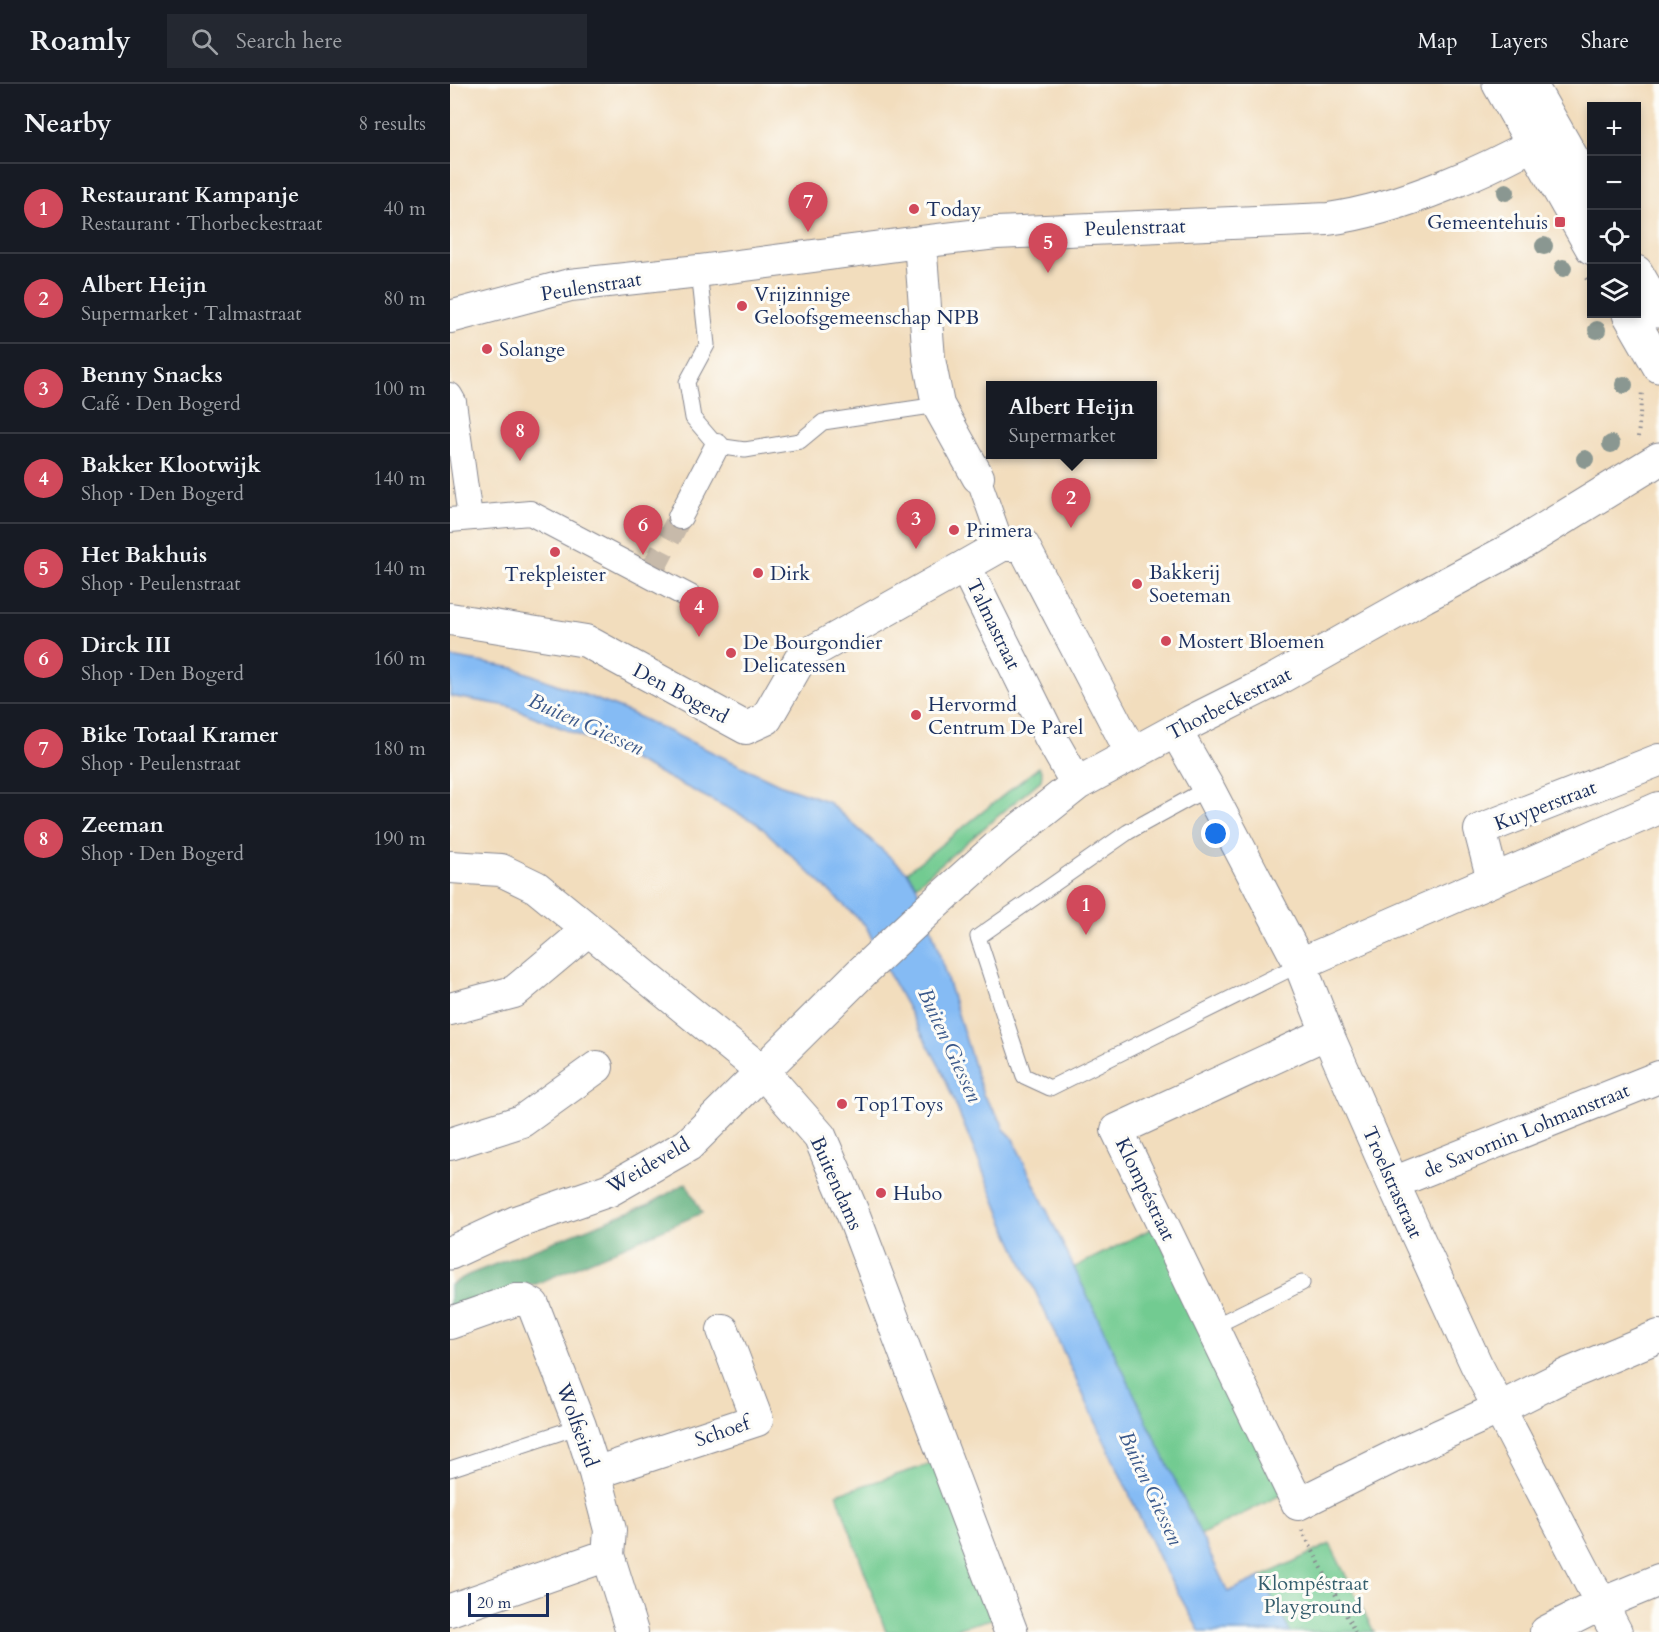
<!DOCTYPE html>
<html lang="en">
<head>
<meta charset="utf-8">
<style>
  body { margin:0; font-family:Cardo,serif; background:#242831; color:#f1f3f6 }
  .controls { position:absolute; right:18px; top:18px; display:grid; overflow:hidden; border-radius:0px; box-shadow:0 3px 9px #0003 }
  .controls button { width:54px; height:54px; display:grid; place-items:center; padding:0; border:0; border-bottom:2px solid #363941; background:#171b24; color:#f1f3f6; font:30px sans-serif }
  .scale { position:absolute; left:18px; bottom:15px; width:81px; box-sizing:border-box; padding-left:6px; border:3px solid #1b2f5e; border-top:0; font-size:16px; line-height:21px; white-space:nowrap; color:#1b2f5e; -webkit-text-stroke:4px #fdfcf7; paint-order:stroke }
  .you { position:absolute; left:766px; top:750px; width:21px; height:21px; margin:-15px; border:4px solid #fff; border-radius:50%; background:#1a73e8; box-shadow:0 0 0 9px #1a73e833 }
  .badge { display:grid; place-items:center; width:39px; height:39px; border-radius:50%; background:#d1495b; color:#fff; font-size:20px; font-weight:700 }
  .pin { position:absolute; translate:-50% -50px; filter:drop-shadow(0 2px 3px #0008) }
  .pin::after { content:''; position:absolute; top:32px; width:21px; height:18px; background:inherit; clip-path:polygon(0 0,100% 0,50% 100%) }
  .popup { position:absolute; left:536px; top:297px; width:171px; height:78px; box-sizing:border-box; display:grid; place-content:center; border-radius:0px; background:#171b24; filter:drop-shadow(0 2px 4px #0005); font-size:20px; white-space:nowrap; color:#9ea1a6 }
  .popup b { font-size:22px; color:#f1f3f6 }
  .popup::after { content:''; position:absolute; left:50%; top:100%; margin-left:-12px; border:12px solid transparent; border-top-color:#171b24 }
  .list { margin:0; padding:0; list-style:none }
  h2 { display:flex; justify-content:space-between; align-items:center; height:78px; margin:0; padding:0 24px; font-size:26px }
  h2 small { font-size:20px; font-weight:400; color:#9ea1a6 }
  .list li { display:grid; grid-template-columns:39px 1fr auto; gap:18px; align-items:center; box-sizing:border-box; height:90px; padding:0 24px; border-top:2px solid #363941 }
  .list b { display:block; font-size:22px; white-space:nowrap }
  .list p { margin:0; font-size:20px; white-space:nowrap; color:#9ea1a6 }
  .list em { font-size:20px; font-style:normal; color:#9ea1a6 }
  .icon { flex:none; width:33px; height:33px; fill:none; stroke:currentColor; stroke-width:2; stroke-linecap:round; stroke-linejoin:round }
  .map { position:relative; flex:none; width:1209px; height:1548px; overflow:hidden }
  header { display:flex; align-items:center; gap:36px; box-sizing:border-box; height:84px; padding:0 30px; background:#171b24; border-bottom:2px solid #363941 }
  header strong { font-size:28px }
  nav { display:flex; gap:33px; margin-inline-start:auto; font-size:21px }
  .search { width:420px; height:54px; background:#242831; display:flex; align-items:center; gap:15px; box-sizing:border-box; padding:0 21px; border-radius:0px; color:#9ea1a6; font-size:22px }
  main { display:flex }
  aside { flex:1; background:#171b24 }
  .map>svg:first-child { display:block }
  .green { fill:#72cb91; stroke:#467d78; stroke-width:1.5 }
  .forest { fill:#5daf7b; stroke:#3c6f6c; stroke-width:1.5 }
  .water { fill:#85bbf4; stroke:#5075a9; stroke-width:1.5 }
  .lines { fill:none; stroke-linecap:round; stroke-linejoin:round }
  .pedestrian-tunnel { stroke:#c7baaa; stroke-width:24; stroke-dasharray:24 12; stroke-linecap:butt }
  .service-casing { stroke:#86868e; stroke-width:17 }
  .pedestrian-casing { stroke:#86868e; stroke-width:26 }
  .minor-casing { stroke:#86868e; stroke-width:34 }
  .tertiary-casing { stroke:#86868e; stroke-width:35 }
  .path { stroke:#86868e; stroke-width:4; stroke-dasharray:1.5 4.5; stroke-linecap:butt }
  .service { stroke:#fff; stroke-width:15 }
  .pedestrian { stroke:#fff; stroke-width:24 }
  .minor { stroke:#fff; stroke-width:32 }
  .tertiary { stroke:#fff; stroke-width:33 }
  .tree { fill:#8a9791 }
  .poi-dot { fill:#d1495b; stroke:#fdfcf7; stroke-width:2 }
  .labels { text-anchor:middle; stroke-width:6; stroke-linejoin:round; paint-order:stroke }
  .poi-label { font-size:20px; fill:#1b2f5e; stroke:#fdfcf7; text-anchor:start }
  .street-label { font-size:20px; fill:#1b2f5e; stroke:#fdfcf7 }
  .park-label { font-size:20px; fill:#355e6d; stroke:#fdfcf7 }
  .water-label { font-size:21px; font-style:italic; fill:#3b598b; stroke:#fdfcf7 }
</style>
</head>
<body>
<header>
<strong>Roamly</strong>
<div class="search"><svg class="icon" aria-label="search" viewBox="0 0 24 24"><circle cx="10" cy="10" r="6"/><path d="M15 15l6 6"/></svg>Search here</div>
<nav><a>Map</a><a>Layers</a><a>Share</a></nav>
</header>
<main>
<aside>
<h2>Nearby<small>8 results</small></h2>
<ul class="list">
<li><span class="badge">1</span><div><b>Restaurant Kampanje</b><p>Restaurant · Thorbeckestraat</p></div><em>40 m</em></li>
<li><span class="badge">2</span><div><b>Albert Heijn</b><p>Supermarket · Talmastraat</p></div><em>80 m</em></li>
<li><span class="badge">3</span><div><b>Benny Snacks</b><p>Café · Den Bogerd</p></div><em>100 m</em></li>
<li><span class="badge">4</span><div><b>Bakker Klootwijk</b><p>Shop · Den Bogerd</p></div><em>140 m</em></li>
<li><span class="badge">5</span><div><b>Het Bakhuis</b><p>Shop · Peulenstraat</p></div><em>140 m</em></li>
<li><span class="badge">6</span><div><b>Dirck III</b><p>Shop · Den Bogerd</p></div><em>160 m</em></li>
<li><span class="badge">7</span><div><b>Bike Totaal Kramer</b><p>Shop · Peulenstraat</p></div><em>180 m</em></li>
<li><span class="badge">8</span><div><b>Zeeman</b><p>Shop · Den Bogerd</p></div><em>190 m</em></li>
</ul>
</aside>
<div class="map">
<svg width="1209" height="1548" viewBox="0 0 1209 1548">
  <rect width="100%" height="100%" fill="#fdfcf7"/>
  <filter id="ink" filterUnits="userSpaceOnUse"><feTurbulence type="fractalNoise" baseFrequency=".0167" numOctaves="2"/><feDisplacementMap in="SourceGraphic" scale="12" xChannelSelector="R" yChannelSelector="G"/><feConvolveMatrix kernelMatrix="1 2 1 2 8 2 1 2 1" color-interpolation-filters="sRGB"/></filter>
  <filter id="wash" filterUnits="userSpaceOnUse"><feTurbulence type="fractalNoise" baseFrequency=".008" numOctaves="4" result="noise"/><feDisplacementMap in="SourceGraphic" scale="24" xChannelSelector="R" yChannelSelector="G"/><feGaussianBlur stdDeviation="1.35" result="paint"/><feColorMatrix in="noise" values="0 0 0 0 0 0 0 0 0 0 0 0 0 0 0 0 0 1.4 0 .05"/><feComposite in="paint" operator="in"/></filter>
  <g filter="url(#wash)">
    <rect width="100%" height="100%" fill="#f2ddbd"/>
    <path class="green" d="M589 683 592 689 591 696 466 801 457 788Z
      M705 1143 833 1410 750 1451 623 1184Z
      M487 1378 545 1534 494 1548H436L387 1410Z
      M880 1460 924 1548H840L811 1493Z"/>
    <path class="forest" d="M236 1099 252 1129 86 1200 75 1202 0 1228V1201L18 1191 202 1119Z"/>
    <path class="water" d="M0 573 64 584 174 626 329 700 377 717 457 788 466 801 480 840 533 1011 551 1037 554 1045 562 1053 778 1508 811 1493 840 1548H750L711 1479 557 1146 491 985 434 881 416 842 307 739 160 664 58 622 0 612Z"/>
  </g>
  <g filter="url(#ink)">
    <g class="lines">
      <path class="pedestrian-tunnel" d="M202 487 230 433"/>
      <defs>
        <path id="service" d="M249 187 257 261 237 298 243 334 267 362 295 366 350 357 373 338 488 321
          M758 704 678 748 528 853 574 992 600 1004 850 880
          M763 1243 852 1199
          M0 1385 130 1342"/>
        <path id="pedestrian" d="M0 311 4 318 20 433
          M528 393 552 461
          M230 433 267 362
          M0 436 80 429 240 513"/>
        <path id="minor" d="M470 158 479 275 488 321 528 393
          M0 233 120 201 249 187 470 158 546 149 878 135C951 125 1041 85 1105 48
          M0 535 136 557 296 644 316 635 351 574 515 482
          M725 646 758 704 850 880 877 949 943 1099 1026 1280 1166 1548
          M627 700 599 651 515 482 552 461H573L682 670
          M0 783 51 786 86 803 312 987
          M1043 796 1030 746 1209 676
          M850 880 1209 724
          M0 925 64 908 138 846
          M877 949 667 1046 848 1420 953 1368 1048 1325 1116 1291 1209 1252
          M0 1060 72 1037 147 983
          M943 1099 1209 993
          M0 1239 65 1216H74L83 1221 130 1342 145 1389 160 1446 158 1471 182 1548
          M145 1389 307 1336 273 1246
          M0 1526 158 1471
          M1096 1548 1151 1520 1209 1496"/>
        <path id="tertiary" d="M1049 0 1142 164
          M1080 0 1142 109
          M1186 188 1209 227
          M1179 230 1209 282
          M312 987 370 1053 403 1130 561 1548
          M0 1169 67 1138 159 1106 238 1061 412 888 481 823 549 762 627 700 741 638 823 597 974 512 1064 464 1209 375"/>
      </defs>
      <use href="#service" class="service-casing"/>
      <use href="#pedestrian" class="pedestrian-casing"/>
      <use href="#minor" class="minor-casing"/>
      <use href="#tertiary" class="tertiary-casing"/>
      <path class="path" d="M1136 194 1142 203
        M1188 353 1192 307
        M852 1446 905 1548"/>
      <use href="#service" class="service"/>
      <use href="#pedestrian" class="pedestrian"/>
      <use href="#minor" class="minor"/>
      <use href="#tertiary" class="tertiary"/>
    </g>
    <g class="tree">
      <circle cx="1056" cy="108" r="9"/>
      <circle cx="1094" cy="162" r="9"/>
      <circle cx="1113" cy="184" r="9"/>
      <circle cx="1147" cy="246" r="9"/>
      <circle cx="1174" cy="301" r="9"/>
      <circle cx="1161" cy="360" r="9"/>
      <circle cx="1135" cy="375" r="9"/>
    </g>
  </g>
  <g class="poi-dot">
    <circle cx="464" cy="125" r="6"/>
    <rect x="1104" y="132" width="12" height="12" rx="3"/>
    <circle cx="292" cy="222" r="6"/>
    <circle cx="37" cy="265" r="6"/>
    <circle cx="504" cy="446" r="6"/>
    <circle cx="105" cy="468" r="6"/>
    <circle cx="308" cy="489" r="6"/>
    <circle cx="687" cy="500" r="6"/>
    <circle cx="716" cy="557" r="6"/>
    <circle cx="281" cy="569" r="6"/>
    <circle cx="466" cy="631" r="6"/>
    <circle cx="392" cy="1020" r="6"/>
    <circle cx="431" cy="1109" r="6"/>
  </g>
  <g class="labels">
    <g class="poi-label">
      <text x="476" y="132">Today</text>
      <text x="1098" y="145" text-anchor="end">Gemeentehuis</text>
      <text x="304" y="217">Vrijzinnige<tspan x="304" dy="23">Geloofsgemeenschap NPB</tspan></text>
      <text x="49" y="272">Solange</text>
      <text x="516" y="453">Primera</text>
      <text x="699" y="495">Bakkerij<tspan x="699" dy="23">Soeteman</tspan></text>
      <text x="320" y="496">Dirk</text>
      <text x="105" y="497" text-anchor="middle">Trekpleister</text>
      <text x="728" y="564">Mostert Bloemen</text>
      <text x="293" y="565">De Bourgondier<tspan x="293" dy="23">Delicatessen</tspan></text>
      <text x="478" y="627">Hervormd<tspan x="478" dy="23">Centrum De Parel</tspan></text>
      <text x="404" y="1027">Top1Toys</text>
      <text x="443" y="1116">Hubo</text>
    </g>
    <g class="street-label">
      <text transform="translate(685 143) rotate(-2)" y="7">Peulenstraat</text>
      <text transform="translate(141 202) rotate(-9)" y="7">Peulenstraat</text>
      <text transform="translate(544 540) rotate(64)" y="7">Talmastraat</text>
      <text transform="translate(231 609) rotate(28)" y="7">Den Bogerd</text>
      <text transform="translate(779 619) rotate(-27)" y="7">Thorbeckestraat</text>
      <text transform="translate(1095 721) rotate(-21)" y="7">Kuyperstraat</text>
      <text transform="translate(1076 1046) rotate(-22)" y="7">de Savornin Lohmanstraat</text>
      <text transform="translate(198 1081) rotate(-30)" y="7">Weideveld</text>
      <text transform="translate(943 1098) rotate(66)" y="7">Troelstrastraat</text>
      <text transform="translate(387 1099) rotate(66)" y="7">Buitendams</text>
      <text transform="translate(696 1105) rotate(64)" y="7">Klompéstraat</text>
      <text transform="translate(128 1341) rotate(70)" y="7">Wolfseind</text>
      <text transform="translate(272 1347) rotate(-19)" y="7">Schoef</text>
    </g>
    <g class="park-label">
      <text x="863" y="1506">Klompéstraat<tspan x="863" dy="23">Playground</tspan></text>
    </g>
    <g class="water-label">
      <text transform="translate(136 640) rotate(24)" y="7">Buiten Giessen</text>
      <text transform="translate(500 961) rotate(65)" y="7">Buiten Giessen</text>
      <text transform="translate(701 1404) rotate(65)" y="7">Buiten Giessen</text>
    </g>
  </g>
</svg>
<div class="controls">
<button>+</button>
<button>−</button>
<button><svg class="icon" aria-label="locate" viewBox="0 0 24 24"><circle cx="12" cy="12" r="6"/><path d="M12 2v4M12 18v4M2 12h4M18 12h4"/></svg></button>
<button><svg class="icon" aria-label="layers" viewBox="0 0 24 24"><path d="M12 4l9 5-9 5-9-5zM3 14l9 5 9-5"/></svg></button>
</div>
<div class="scale">20 m</div>
<div class="you"></div>
<div class="pin badge" style="left:636px;top:851px">1</div>
<div class="pin badge" style="left:621px;top:444px">2</div>
<div class="popup"><b>Albert Heijn</b>Supermarket</div>
<div class="pin badge" style="left:466px;top:465px">3</div>
<div class="pin badge" style="left:249px;top:553px">4</div>
<div class="pin badge" style="left:598px;top:189px">5</div>
<div class="pin badge" style="left:193px;top:471px">6</div>
<div class="pin badge" style="left:358px;top:148px">7</div>
<div class="pin badge" style="left:70px;top:377px">8</div>
</div>
</main>
</body>
</html>
